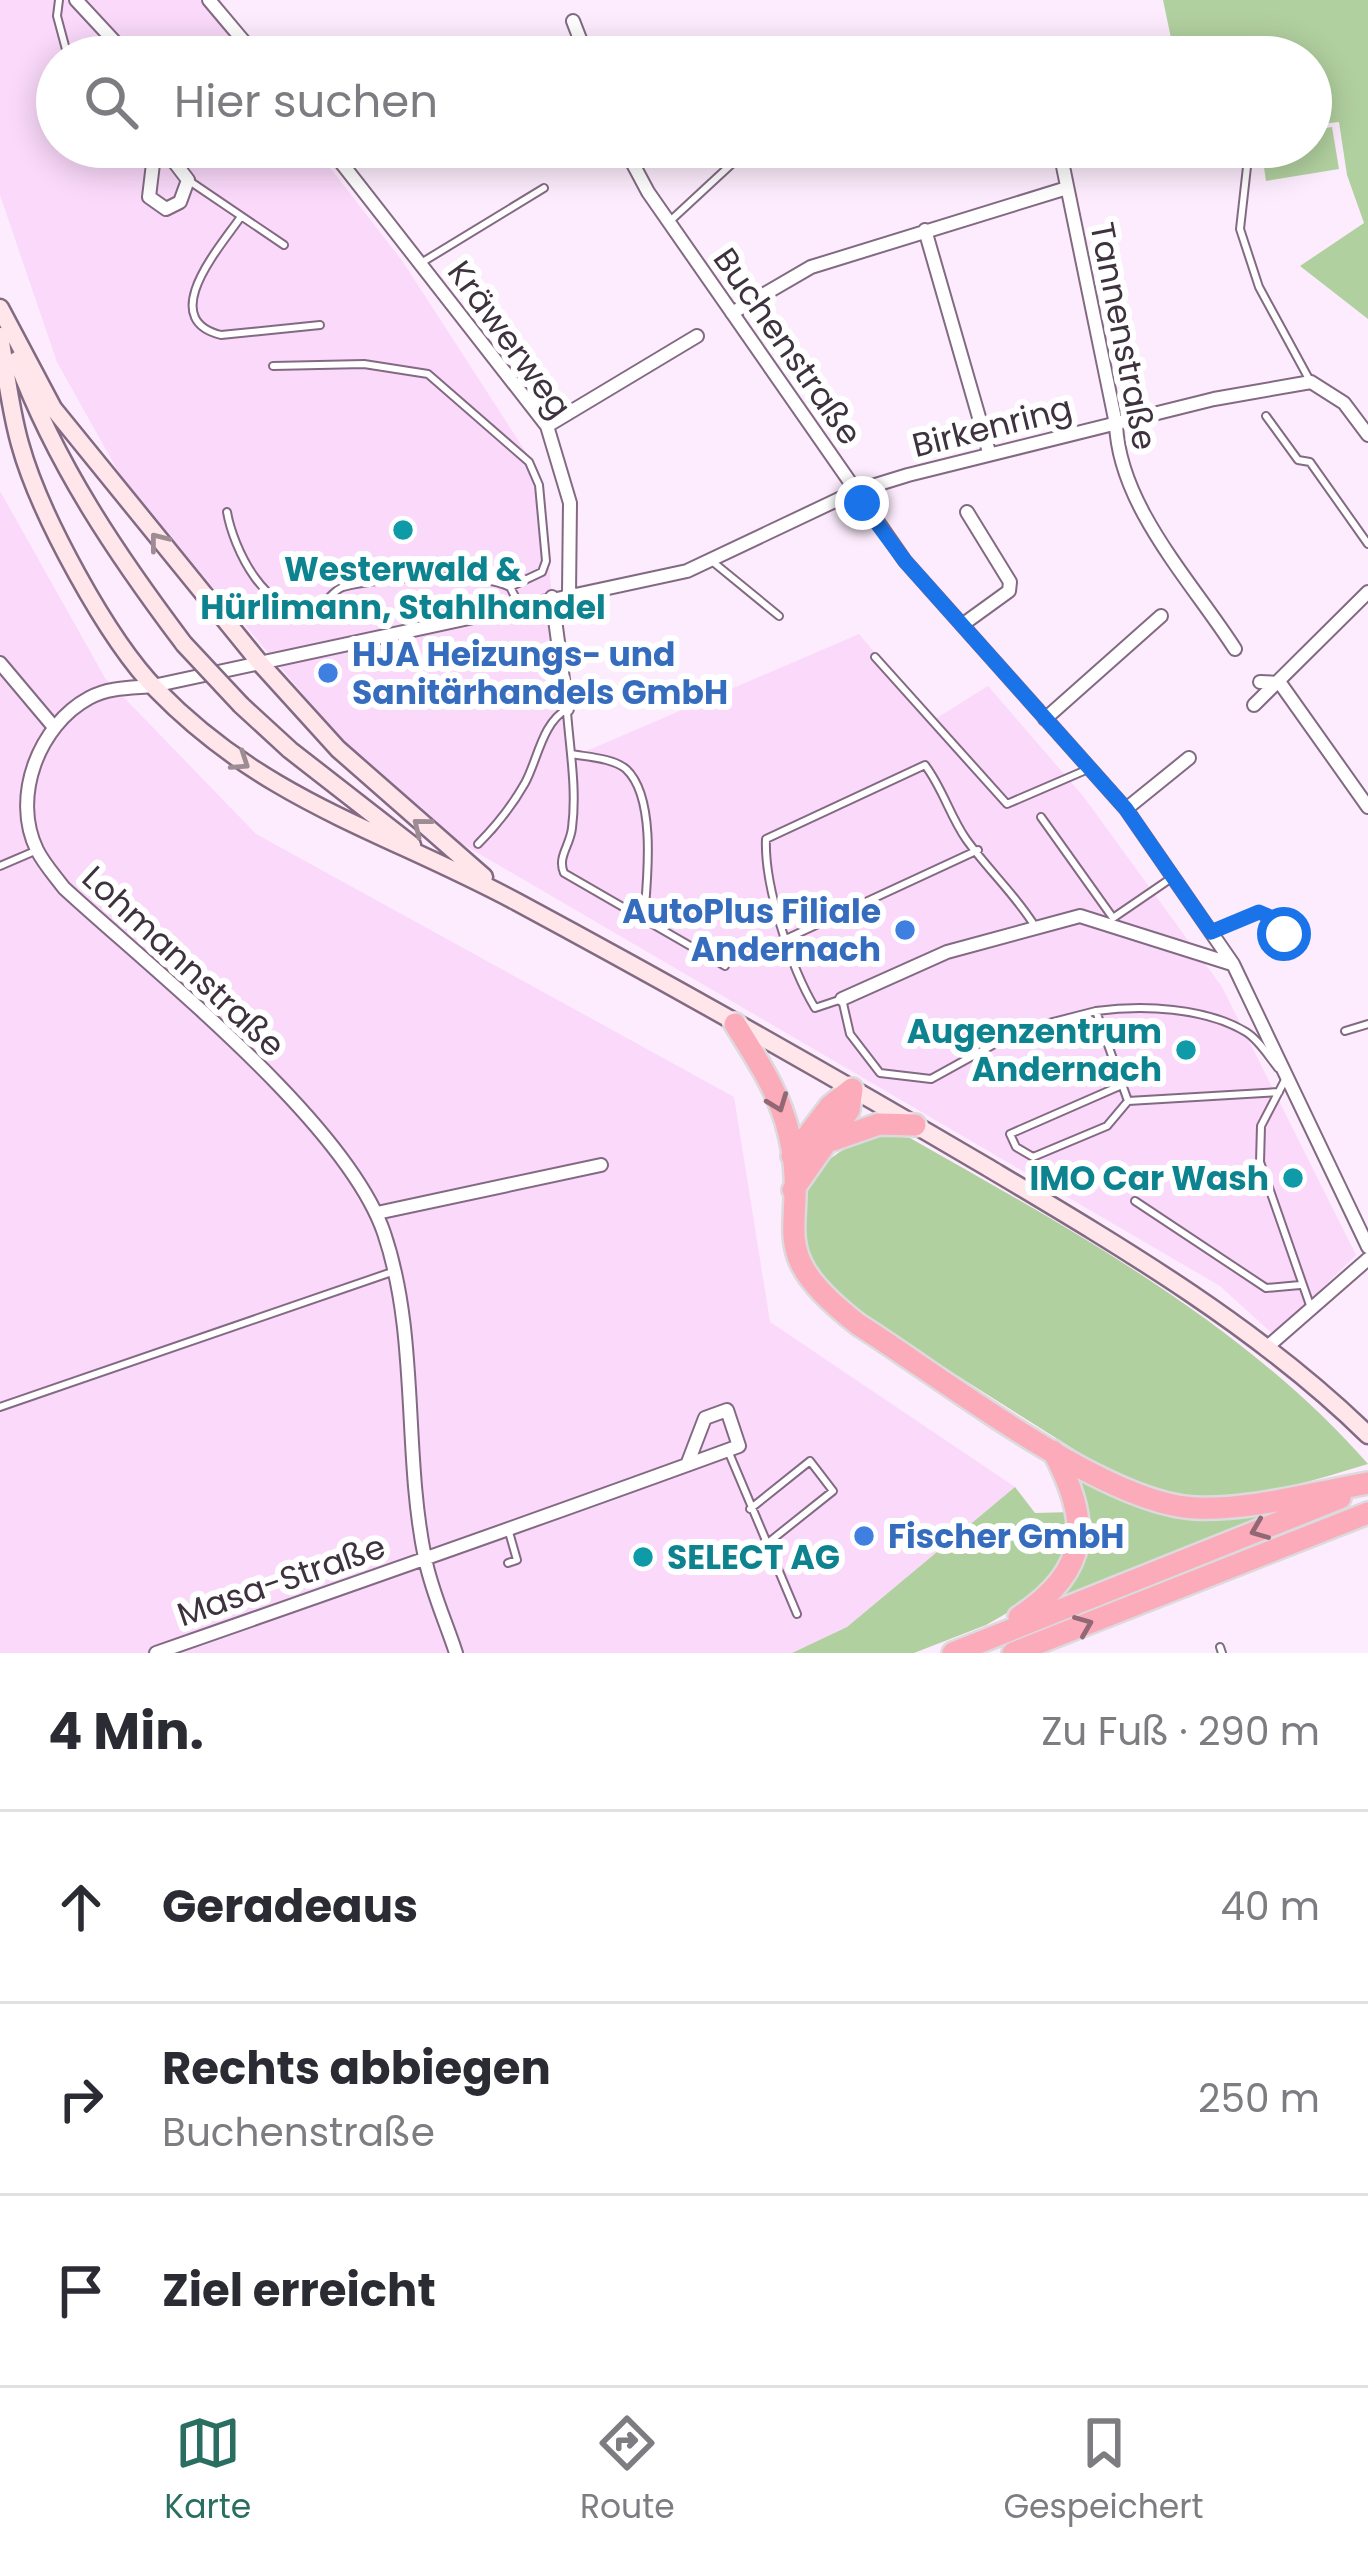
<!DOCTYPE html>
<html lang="de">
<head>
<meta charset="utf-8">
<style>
  body { margin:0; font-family:Poppins,sans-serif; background:#f2f2f3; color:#2b2b33 }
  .stop { position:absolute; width:36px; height:36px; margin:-27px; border:9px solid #1a73e8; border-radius:50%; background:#fff }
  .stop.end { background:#1a73e8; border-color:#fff; box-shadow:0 3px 12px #0008 }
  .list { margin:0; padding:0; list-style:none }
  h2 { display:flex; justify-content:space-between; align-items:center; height:156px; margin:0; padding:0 48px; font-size:51px }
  h2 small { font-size:39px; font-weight:400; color:#7c7c81 }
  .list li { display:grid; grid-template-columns:78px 1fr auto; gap:36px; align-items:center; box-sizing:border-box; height:192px; padding:0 48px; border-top:3px solid #e1e1e2 }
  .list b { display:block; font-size:45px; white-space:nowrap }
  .list p { margin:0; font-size:39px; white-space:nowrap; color:#7c7c81 }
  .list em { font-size:39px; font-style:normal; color:#7c7c81 }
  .icon { flex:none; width:66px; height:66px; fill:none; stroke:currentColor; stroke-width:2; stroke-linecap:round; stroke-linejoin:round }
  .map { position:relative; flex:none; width:1368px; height:1653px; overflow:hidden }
  .search { position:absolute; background:#fff; box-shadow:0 6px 30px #0003; left:36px; right:36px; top:36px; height:132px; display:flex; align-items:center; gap:30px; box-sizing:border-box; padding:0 42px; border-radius:66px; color:#7c7c81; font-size:45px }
  .sheet { height:732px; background:#fff }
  nav { display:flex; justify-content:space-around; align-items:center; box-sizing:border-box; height:168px; border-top:3px solid #e1e1e2; background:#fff; font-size:33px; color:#7c7c81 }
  nav a { display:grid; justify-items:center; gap:6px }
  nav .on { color:#2a6e61 }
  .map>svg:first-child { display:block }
  .built { fill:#fad9fa }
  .green { fill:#b1d09f }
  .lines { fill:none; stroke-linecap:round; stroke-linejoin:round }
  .lane-casing { stroke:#836a83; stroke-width:10 }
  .street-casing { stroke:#836a83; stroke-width:16 }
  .secondary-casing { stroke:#836a83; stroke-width:21 }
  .highway-casing { stroke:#dcdadc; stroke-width:26 }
  .lane { stroke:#fff; stroke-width:6 }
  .street { stroke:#fff; stroke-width:12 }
  .secondary { stroke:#fee6ea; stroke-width:16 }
  .highway { stroke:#fbabba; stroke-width:21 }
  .secondary-bridge-casing { stroke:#836a83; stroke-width:21; stroke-linecap:butt }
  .secondary-bridge { stroke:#fee6ea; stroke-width:16 }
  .oneway { stroke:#9e8c94 }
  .oneway2 { stroke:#926875 }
  .route { stroke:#1a73e8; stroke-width:15 }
  .culture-dot { fill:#0f9aa8; stroke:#fff; stroke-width:4.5 }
  .shop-dot { fill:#3f7fe0; stroke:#fff; stroke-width:4.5 }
  .labels { text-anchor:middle; stroke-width:12; stroke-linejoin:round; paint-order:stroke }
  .street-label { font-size:33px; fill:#3d323d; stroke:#fff }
  .culture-label { font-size:33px; font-weight:bold; fill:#0d838f; stroke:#fff; text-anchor:end }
  .shop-label { font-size:33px; font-weight:bold; fill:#366cbe; stroke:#fff; text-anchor:start }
</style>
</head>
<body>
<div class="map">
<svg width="1368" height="1653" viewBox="0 0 1368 1653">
  <rect width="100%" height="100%" fill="#fdecfd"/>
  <path class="built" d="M0 0H200L245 57H57V147H314L403 262 540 474 568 759 859 634 932 721 988 686 1083 796 1222 987 1356 1255 1274 1335 1220 1286 435 828 341 739 124 482 57 362 0 195Z
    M0 491 105 678 256 834 734 1097 770 1322 1015 1487 847 1627 792 1653H0Z"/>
  <path class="green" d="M1163 0H1368V319L1300 266 1364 223 1347 175 1339 122 1311 125V57H1175Z
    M1332 127 1339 169 1266 181 1261 147H1311V130Z
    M882 1133 910 1138C1072 1230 1244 1323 1368 1464 1283 1490 1206 1514 1121 1479L852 1309C777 1245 783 1162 882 1133Z
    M1072 1471 1120 1493 1285 1507 1060 1600 1085 1551 1089 1523Z
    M1015 1487 1035 1513 1073 1512 1071 1547 1056 1576 1030 1600 986 1625 914 1653H792L847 1627Z"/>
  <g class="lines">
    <defs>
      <path id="lane" d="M59 0 57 16 68 57
        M95 147 97 152
        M1248 158 1240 229 1259 287 1309 379
        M188 180 284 245
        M240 218C220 247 156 319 221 335L320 325
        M669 222 750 147
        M421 263 544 188
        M273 366 364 364 428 374 529 462 539 485 546 561 542 572 510 587
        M1266 416 1298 460 1310 462 1368 544
        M227 512C233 547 266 619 314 608 327 605 331 591 343 587 379 578 479 571 510 587L519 604
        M713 562 779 616
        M875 657 1007 804 1086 770
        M567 712C570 751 577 790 572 828 570 846 557 857 564 873L725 966
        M571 754C587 757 613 758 626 769 657 798 647 881 644 919
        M1041 817 1113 918 1170 879
        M478 844C496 826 512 806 525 783 538 759 542 723 567 709
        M0 866 35 851
        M1036 928C1016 895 988 870 966 839 950 816 943 789 925 765L766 839C764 886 791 968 815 1008L842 999 850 1034 880 1073 931 1079 1018 1031 1096 1011
        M1212 931 1259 912 1275 919 1284 934
        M788 938 978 850
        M1345 1031 1368 1024
        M1278 1068C1269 1057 1259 1040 1246 1032 1205 1007 1142 1005 1096 1011L1128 1101 1279 1092
        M1286 1078 1261 1126 1260 1162 1311 1308
        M1122 1085 1010 1134 1016 1147 1033 1157 1107 1126 1128 1101
        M1135 1201 1266 1288 1300 1285
        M0 1407 392 1272
        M729 1453 797 1614
        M750 1509 810 1461 833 1491 764 1546
        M508 1563 517 1560 509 1532
        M1220 1647 1222 1653"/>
      <path id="street" d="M76 0 129 57
        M209 0 257 57
        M573 21 587 57
        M155 147 149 197 166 209 180 202 188 180 172 159 155 151
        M329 147 547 426 570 503 569 594
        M624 147 648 192 905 561 1126 809 1233 964 1368 1247
        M1059 147 1116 424C1119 506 1192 582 1235 649
        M925 230 989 452
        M732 313 811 267 1067 188
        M547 426 697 336
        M552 597 567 709
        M962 625 1009 591 1010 582 967 512
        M0 663 53 726
        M1260 682 1280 683 1368 807
        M1254 705 1368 592
        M1045 719 1161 616
        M1126 809 1189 758
        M842 999 947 952 1080 916 1232 964
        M377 1213 601 1165
        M1265 1349 1368 1259
        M156 1653C351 1585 545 1517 739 1446L727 1410 705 1418 687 1465
        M456 1653C446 1622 431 1590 425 1558 403 1452 419 1336 384 1233 346 1122 154 971 64 888 55 876 44 864 37 850 11 797 39 725 89 698 109 687 132 688 153 686L687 571 856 491 908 475 1214 399 1311 382 1344 403 1368 435"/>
      <path id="secondary" d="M0 308 53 408 260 663 338 749 484 877
        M0 336C6 371 10 409 20 444 39 513 107 639 157 690 266 802 385 831 517 902 675 987 832 1076 987 1167 1118 1245 1258 1327 1368 1435
        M17 360C56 465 117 555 184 644
        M241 705 290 750 412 845"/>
      <path id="highway" d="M735 1024C756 1058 780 1093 789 1134 812 1230 756 1246 859 1325 940 1376 1103 1504 1195 1508 1253 1510 1311 1493 1368 1483
        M833 1140 879 1124 915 1125
        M792 1156 830 1106 852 1089
        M793 1190 849 1110 852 1089
        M1019 1617C1091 1570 1091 1522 1053 1451
        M953 1653 1340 1498
        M1013 1653 1368 1513"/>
    </defs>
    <use href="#lane" class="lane-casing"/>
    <use href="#street" class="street-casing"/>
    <use href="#secondary" class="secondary-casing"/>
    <use href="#highway" class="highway-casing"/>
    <use href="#lane" class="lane"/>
    <use href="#street" class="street"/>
    <use href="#secondary" class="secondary"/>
    <use href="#highway" class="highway"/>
    <defs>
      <path id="secondary-bridge" d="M184 644 241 705"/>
    </defs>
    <use href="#secondary-bridge" class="secondary-bridge-casing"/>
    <use href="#secondary-bridge" class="secondary-bridge"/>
  </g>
  <defs><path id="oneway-chevron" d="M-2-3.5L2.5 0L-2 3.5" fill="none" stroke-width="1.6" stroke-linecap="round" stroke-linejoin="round" transform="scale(3)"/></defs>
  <g class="oneway">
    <use href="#oneway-chevron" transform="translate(158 541) rotate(-128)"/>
    <use href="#oneway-chevron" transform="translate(241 762) rotate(34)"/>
    <use href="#oneway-chevron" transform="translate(421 826) rotate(-141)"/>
  </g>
  <g class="oneway2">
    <use href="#oneway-chevron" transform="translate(778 1103) rotate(69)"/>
    <use href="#oneway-chevron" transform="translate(1259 1530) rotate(158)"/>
    <use href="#oneway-chevron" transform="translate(1084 1625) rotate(-22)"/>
  </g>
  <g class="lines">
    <path class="route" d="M862 503 905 561 1126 809 1211 932 1259 912 1275 919 1284 934"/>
  </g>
  <g class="culture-dot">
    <circle cx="403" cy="530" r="12"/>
    <circle cx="1186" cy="1050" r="12"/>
    <circle cx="1293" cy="1178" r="12"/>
    <circle cx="643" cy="1557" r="12"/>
  </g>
  <g class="shop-dot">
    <circle cx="328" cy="673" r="12"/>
    <circle cx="905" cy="930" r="12"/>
    <circle cx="864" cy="1536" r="12"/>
  </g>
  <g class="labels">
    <g class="street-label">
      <text transform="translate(1124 336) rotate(79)" y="12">Tannenstraße</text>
      <text transform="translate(510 339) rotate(54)" y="12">Kräwerweg</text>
      <text transform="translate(788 346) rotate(55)" y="12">Buchenstraße</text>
      <text transform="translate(992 426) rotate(-14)" y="12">Birkenring</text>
      <text transform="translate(184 961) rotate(43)" y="12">Lohmannstraße</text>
      <text transform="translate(281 1580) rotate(-19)" y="12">Masa-Straße</text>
    </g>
    <g class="culture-label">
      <text x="403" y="581" text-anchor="middle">Westerwald &amp;<tspan x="403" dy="38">Hürlimann, Stahlhandel</tspan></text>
      <text x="1162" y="1043">Augenzentrum<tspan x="1162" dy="38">Andernach</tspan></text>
      <text x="1269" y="1190">IMO Car Wash</text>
      <text x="667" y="1569" text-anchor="start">SELECT AG</text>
    </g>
    <g class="shop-label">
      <text x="352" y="666">HJA Heizungs- und<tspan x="352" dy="38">Sanitärhandels GmbH</tspan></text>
      <text x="881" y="923" text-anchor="end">AutoPlus Filiale<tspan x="881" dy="38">Andernach</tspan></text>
      <text x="888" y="1548">Fischer GmbH</text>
    </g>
  </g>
</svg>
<div class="stop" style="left:1284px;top:934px"></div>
<div class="stop end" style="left:862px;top:503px"></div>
<div class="search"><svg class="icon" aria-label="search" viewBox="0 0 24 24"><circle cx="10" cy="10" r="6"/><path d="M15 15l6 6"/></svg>Hier suchen</div>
</div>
<section class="sheet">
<h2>4 Min.<small>Zu Fuß · 290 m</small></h2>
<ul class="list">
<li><svg class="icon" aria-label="ahead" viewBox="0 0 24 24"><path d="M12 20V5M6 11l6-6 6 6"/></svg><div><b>Geradeaus</b></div><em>40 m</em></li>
<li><svg class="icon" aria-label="right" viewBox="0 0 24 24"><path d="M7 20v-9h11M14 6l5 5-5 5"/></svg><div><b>Rechts abbiegen</b><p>Buchenstraße</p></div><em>250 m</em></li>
<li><svg class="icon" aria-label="arrive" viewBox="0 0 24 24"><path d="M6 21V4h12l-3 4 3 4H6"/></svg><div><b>Ziel erreicht</b></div></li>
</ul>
</section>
<nav>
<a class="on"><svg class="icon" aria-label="map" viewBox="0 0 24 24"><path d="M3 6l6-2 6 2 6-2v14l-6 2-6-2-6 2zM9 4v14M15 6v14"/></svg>Karte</a>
<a><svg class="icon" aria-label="directions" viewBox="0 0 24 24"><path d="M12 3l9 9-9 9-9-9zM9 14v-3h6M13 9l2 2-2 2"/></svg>Route</a>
<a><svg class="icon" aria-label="saved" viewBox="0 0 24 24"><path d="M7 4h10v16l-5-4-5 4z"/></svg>Gespeichert</a>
</nav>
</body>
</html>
